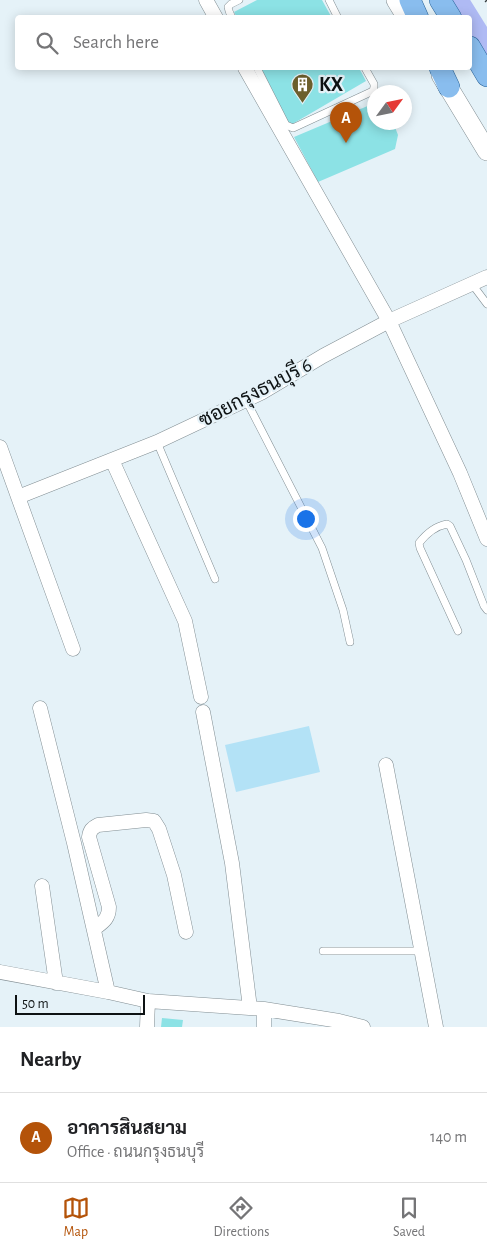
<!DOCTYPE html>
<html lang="en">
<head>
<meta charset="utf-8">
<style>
  body { margin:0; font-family:"Alegreya Sans",Sarabun,sans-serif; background:#f6f6f6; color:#202124 }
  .compass { position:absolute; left:367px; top:85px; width:45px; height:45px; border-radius:50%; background:#fff; box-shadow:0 2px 12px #0003; rotate:57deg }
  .scale { position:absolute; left:15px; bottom:12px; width:130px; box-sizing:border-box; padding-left:5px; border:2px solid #0d1213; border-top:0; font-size:14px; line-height:18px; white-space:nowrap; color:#0d1213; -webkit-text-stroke:4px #e5f2f8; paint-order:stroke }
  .you { position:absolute; left:305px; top:518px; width:18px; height:18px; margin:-12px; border:4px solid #fff; border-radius:50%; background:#1a73e8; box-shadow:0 0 0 8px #1a73e833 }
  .badge { display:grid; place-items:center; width:32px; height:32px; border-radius:50%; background:#b45309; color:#fff; font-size:16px; font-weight:700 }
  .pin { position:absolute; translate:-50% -41px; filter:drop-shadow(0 1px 2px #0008) }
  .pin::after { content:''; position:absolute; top:26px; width:18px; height:15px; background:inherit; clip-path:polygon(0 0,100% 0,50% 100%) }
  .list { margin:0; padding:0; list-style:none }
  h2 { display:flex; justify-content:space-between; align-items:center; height:65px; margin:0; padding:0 20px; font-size:21px }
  h2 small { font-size:16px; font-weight:400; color:#757577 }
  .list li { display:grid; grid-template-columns:32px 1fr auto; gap:15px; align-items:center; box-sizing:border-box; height:90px; padding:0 20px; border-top:1px solid #e0e0e0 }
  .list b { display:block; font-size:19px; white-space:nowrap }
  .list p { margin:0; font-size:16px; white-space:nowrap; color:#757577 }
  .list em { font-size:16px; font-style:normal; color:#757577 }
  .icon { flex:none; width:28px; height:28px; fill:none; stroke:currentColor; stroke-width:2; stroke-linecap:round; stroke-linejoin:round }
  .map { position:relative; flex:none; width:487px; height:1027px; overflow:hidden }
  .search { position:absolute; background:#fff; box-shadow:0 2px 12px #0003; left:15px; right:15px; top:15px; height:55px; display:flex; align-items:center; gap:12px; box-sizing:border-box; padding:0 18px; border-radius:5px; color:#757577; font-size:19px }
  .sheet { height:155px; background:#fff }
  nav { display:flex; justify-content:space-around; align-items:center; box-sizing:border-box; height:70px; border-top:1px solid #e0e0e0; background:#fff; font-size:14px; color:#757577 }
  nav a { display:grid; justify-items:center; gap:2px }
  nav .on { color:#b45309 }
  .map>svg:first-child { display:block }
  .green { fill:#b3e2f6 }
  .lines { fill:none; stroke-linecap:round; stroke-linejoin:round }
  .canal { stroke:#afbaf4; stroke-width:19 }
  .building { fill:#8ce2e5 }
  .lane-casing { stroke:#828e93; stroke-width:8 }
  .street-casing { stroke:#828e93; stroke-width:15 }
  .secondary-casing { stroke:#828e93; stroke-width:20 }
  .primary-casing { stroke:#2b659a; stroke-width:22 }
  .lane { stroke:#fff; stroke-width:7 }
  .street { stroke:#fff; stroke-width:14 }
  .secondary { stroke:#fff; stroke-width:19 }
  .primary { stroke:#89bdee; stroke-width:21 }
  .rail { stroke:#383e40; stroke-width:4; stroke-dasharray:8 4; stroke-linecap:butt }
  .labels { text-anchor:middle; stroke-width:4.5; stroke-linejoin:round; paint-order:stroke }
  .poi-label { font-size:20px; font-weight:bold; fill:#0d1213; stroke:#e5f2f8; text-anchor:start }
  .street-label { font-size:20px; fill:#0d1213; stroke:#e5f2f8 }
</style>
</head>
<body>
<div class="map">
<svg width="487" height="1027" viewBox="0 0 487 1027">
  <rect width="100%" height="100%" fill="#e5f2f8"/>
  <path class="green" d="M309 726 320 772 236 792 225 745Z"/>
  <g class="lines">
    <path class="canal" d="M459 0 487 45"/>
  </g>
  <path class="building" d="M257 0H322L332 18H237L234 12Z
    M261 68H359L366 81 289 126Z
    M370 105 374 106V122H393L398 135 395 149 318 182 294 137Z
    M162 1018 183 1020 182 1027H161Z"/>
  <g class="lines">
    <defs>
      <path id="lane" d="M329 0 338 18
        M232 18 229 11 228 7 231 4 239 0
        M257 68 286 125 293 128 373 91 374 87V84L365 68
        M472 284 487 304
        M246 400 322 548 343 610 350 642
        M157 442 215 579
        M458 631 420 548 419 543C426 534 436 526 447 524L450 526 466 560 484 606 487 610
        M323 951H422"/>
      <path id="street" d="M206 0 216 18
        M245 68 389 321 460 473 487 539
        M0 447 73 649
        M112 460 185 621 201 697
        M18 497 157 442 246 400 261 393 323 356 389 321 487 277
        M40 708 74 843 108 992
        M203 712 232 863 250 1008
        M386 765 436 1027
        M42 886 56 983
        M94 929C103 922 109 919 109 907L89 837C90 830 92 828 98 825L146 820 154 821 159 829 174 875 186 932
        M0 972 108 992 148 1001 264 1009 339 1021 363 1027
        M264 1009V1027
        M147 1027 148 1001"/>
      <path id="secondary" d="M396 0 407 18
        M441 75 487 151"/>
      <path id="primary" d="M410 0 418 18
        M440 0 451 18
        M470 47 487 76
        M440 68 449 87"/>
    </defs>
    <use href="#lane" class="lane-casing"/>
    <use href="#street" class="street-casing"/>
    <use href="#secondary" class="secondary-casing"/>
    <use href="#primary" class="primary-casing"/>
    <use href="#lane" class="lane"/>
    <use href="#street" class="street"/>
    <use href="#secondary" class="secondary"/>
    <use href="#primary" class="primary"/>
    <path class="rail" d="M486 0 487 1"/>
  </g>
  <defs>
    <symbol id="building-pin" viewBox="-11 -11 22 30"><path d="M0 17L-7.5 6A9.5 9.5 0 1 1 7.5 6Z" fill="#6c5f2c" stroke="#e5f2f8"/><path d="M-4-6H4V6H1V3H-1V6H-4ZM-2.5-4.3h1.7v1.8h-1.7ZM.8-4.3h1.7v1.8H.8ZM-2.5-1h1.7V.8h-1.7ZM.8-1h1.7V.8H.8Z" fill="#fff"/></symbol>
  </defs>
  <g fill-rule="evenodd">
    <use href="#building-pin" x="290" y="72" width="25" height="34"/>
  </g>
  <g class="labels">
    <g class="poi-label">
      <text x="319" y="91">KX</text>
    </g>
    <g class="street-label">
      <text transform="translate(255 392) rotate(-28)" y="7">ซอยกรุงธนบุรี 6</text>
    </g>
  </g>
</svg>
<svg class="compass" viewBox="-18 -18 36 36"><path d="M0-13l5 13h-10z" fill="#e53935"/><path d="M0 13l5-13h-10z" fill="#757577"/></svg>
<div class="scale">50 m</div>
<div class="you"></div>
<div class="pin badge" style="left:346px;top:143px">A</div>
<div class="search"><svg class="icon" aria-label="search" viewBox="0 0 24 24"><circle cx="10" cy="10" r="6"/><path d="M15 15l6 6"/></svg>Search here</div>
</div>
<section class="sheet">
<h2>Nearby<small></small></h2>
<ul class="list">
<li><span class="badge">A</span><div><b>อาคารสินสยาม</b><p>Office · ถนนกรุงธนบุรี</p></div><em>140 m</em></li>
</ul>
</section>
<nav>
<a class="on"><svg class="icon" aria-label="map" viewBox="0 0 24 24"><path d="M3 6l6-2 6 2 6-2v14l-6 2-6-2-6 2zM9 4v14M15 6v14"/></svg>Map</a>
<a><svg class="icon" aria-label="directions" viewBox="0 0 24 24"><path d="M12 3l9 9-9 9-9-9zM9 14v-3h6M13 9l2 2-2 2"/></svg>Directions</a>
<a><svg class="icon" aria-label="saved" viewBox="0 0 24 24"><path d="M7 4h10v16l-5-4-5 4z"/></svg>Saved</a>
</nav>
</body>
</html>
